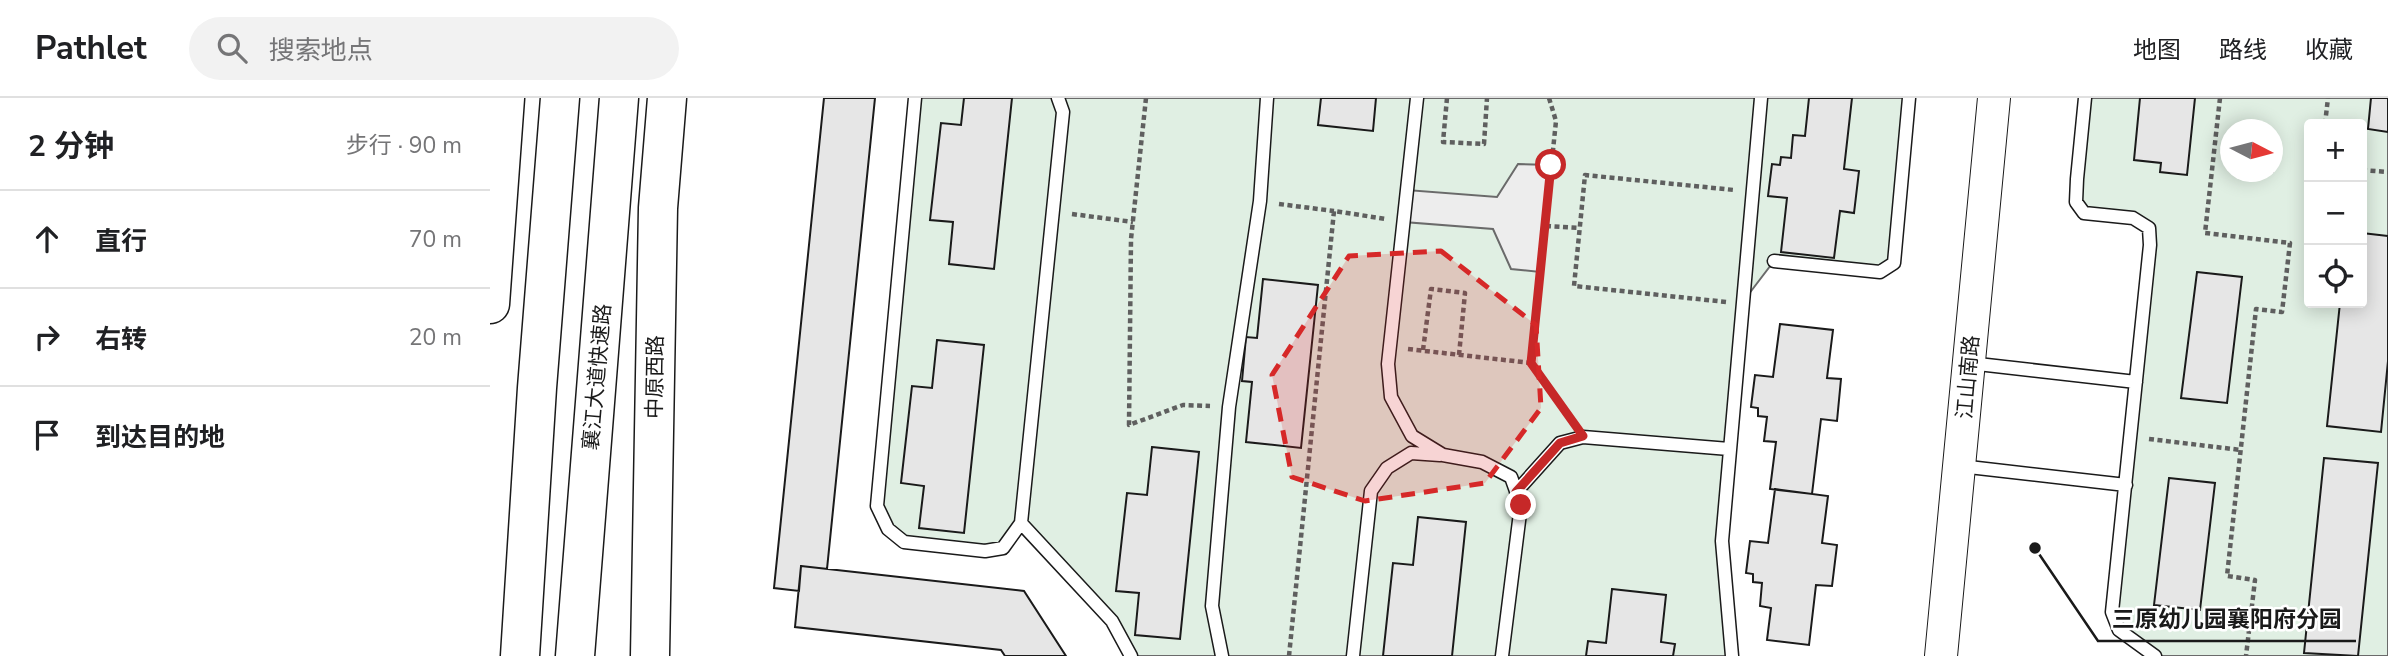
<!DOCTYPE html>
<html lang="zh">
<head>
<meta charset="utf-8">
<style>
  body { margin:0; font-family:"Nunito Sans","Noto Sans SC",sans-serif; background:#f2f2f2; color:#202124 }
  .controls { position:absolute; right:21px; top:21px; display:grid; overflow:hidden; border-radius:7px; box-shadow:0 4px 18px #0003 }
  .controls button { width:63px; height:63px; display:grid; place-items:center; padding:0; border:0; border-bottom:2px solid #e0e0e0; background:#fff; color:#202124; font:35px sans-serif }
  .compass { position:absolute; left:1730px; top:21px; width:63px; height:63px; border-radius:50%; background:#fff; box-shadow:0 4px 18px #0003; rotate:96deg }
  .stop { position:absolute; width:21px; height:21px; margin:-16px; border:5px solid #c62828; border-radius:50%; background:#fff }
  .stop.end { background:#c62828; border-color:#fff; box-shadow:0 2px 7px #0008 }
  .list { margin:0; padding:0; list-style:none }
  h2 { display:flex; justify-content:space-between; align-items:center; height:91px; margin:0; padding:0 28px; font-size:30px }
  h2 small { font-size:23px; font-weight:400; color:#757577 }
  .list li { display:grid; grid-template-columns:46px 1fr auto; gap:21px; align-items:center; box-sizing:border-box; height:98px; padding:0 28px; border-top:2px solid #e0e0e0 }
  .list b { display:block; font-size:26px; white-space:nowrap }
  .list em { font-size:23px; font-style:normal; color:#757577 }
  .icon { flex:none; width:38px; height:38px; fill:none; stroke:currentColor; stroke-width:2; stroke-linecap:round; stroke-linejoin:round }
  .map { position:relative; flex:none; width:1898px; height:558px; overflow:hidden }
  header { display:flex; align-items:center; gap:42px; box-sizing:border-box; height:98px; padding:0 35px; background:#fff; border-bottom:2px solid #e0e0e0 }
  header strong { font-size:33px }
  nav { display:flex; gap:38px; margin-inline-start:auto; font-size:24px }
  .search { width:490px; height:63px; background:#f2f2f2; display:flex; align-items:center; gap:18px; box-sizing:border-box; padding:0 24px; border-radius:38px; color:#757577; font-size:26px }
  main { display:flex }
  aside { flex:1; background:#fff }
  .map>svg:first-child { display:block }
  .green { fill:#e0efe3; stroke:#6a6a6a; stroke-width:2; fill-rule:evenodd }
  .parking { fill:#ededed; stroke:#6a6a6a; stroke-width:2 }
  .building { fill:#e6e6e6; stroke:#1a1a1a; stroke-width:2 }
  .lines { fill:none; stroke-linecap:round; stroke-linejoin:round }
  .service-casing { stroke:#1a1a1a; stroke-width:15 }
  .tertiary-casing { stroke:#1a1a1a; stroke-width:34 }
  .primary-casing { stroke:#1a1a1a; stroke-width:41 }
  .trunk-casing { stroke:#1a1a1a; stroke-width:41 }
  .path { stroke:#5f5f5f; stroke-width:4.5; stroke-dasharray:5 3.5; stroke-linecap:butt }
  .service { stroke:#fff; stroke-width:12 }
  .tertiary { stroke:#fff; stroke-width:32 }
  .primary { stroke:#fff; stroke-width:38 }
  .trunk { stroke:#fff; stroke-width:38 }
  .route { stroke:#c62828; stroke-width:9 }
  .marked { fill:#d62828; fill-opacity:0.2; stroke:#d62828; stroke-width:5; stroke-dasharray:14 9; stroke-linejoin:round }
  .labels { text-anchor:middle; stroke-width:5; stroke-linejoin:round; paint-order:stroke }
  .street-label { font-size:21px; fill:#1a1a1a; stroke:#fff }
  .leader { fill:none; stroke:#1a1a1a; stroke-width:2.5 }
  .callout-dot { fill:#1a1a1a; stroke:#fff; stroke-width:2.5 }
  .callout-label { font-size:23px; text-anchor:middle; font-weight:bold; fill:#1a1a1a; stroke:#fff; stroke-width:5; stroke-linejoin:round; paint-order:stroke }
</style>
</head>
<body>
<header>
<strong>Pathlet</strong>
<div class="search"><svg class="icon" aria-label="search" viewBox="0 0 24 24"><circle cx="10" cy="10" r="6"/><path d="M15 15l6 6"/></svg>搜索地点</div>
<nav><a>地图</a><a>路线</a><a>收藏</a></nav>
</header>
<main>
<aside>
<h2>2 分钟<small>步行 · 90 m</small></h2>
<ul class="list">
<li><svg class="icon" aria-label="ahead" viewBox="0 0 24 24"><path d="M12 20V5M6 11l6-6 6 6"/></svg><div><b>直行</b></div><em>70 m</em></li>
<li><svg class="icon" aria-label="right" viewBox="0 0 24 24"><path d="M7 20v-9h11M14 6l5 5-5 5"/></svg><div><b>右转</b></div><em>20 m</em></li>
<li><svg class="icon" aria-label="arrive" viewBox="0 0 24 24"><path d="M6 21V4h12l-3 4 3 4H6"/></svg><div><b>到达目的地</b></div></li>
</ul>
</aside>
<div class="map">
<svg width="1898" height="558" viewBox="0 0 1898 558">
  <rect width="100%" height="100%" fill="#fff"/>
  <path class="green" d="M425 0H1419L1404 165 1390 174 1284 163 1252 205 1232 443 1242 558H641L622 523 531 426 513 450 414 444 387 408Z
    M1595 0H1898V558H1665L1629 532 1622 514 1659 130 1643 120 1594 115 1587 81ZM1819 26H1872V205H1819ZM1741 32H1783V74H1741Z"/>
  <path class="parking" d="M1028 66 1061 67 1050 174 1021 171 1003 131 914 124 917 92 1007 99Z"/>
  <path class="building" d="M334 0H385L337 471 311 468 309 493 284 490Z
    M474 0H522L504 171 459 166 463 124 440 122 451 25 471 27Z
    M831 0H886L883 33 828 27Z
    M1319 0H1362L1354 71 1369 73 1364 115 1350 113 1344 160 1291 154 1297 100 1278 98 1282 66 1290 67 1291 59 1301 60 1303 37 1315 38Z
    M1650 0H1705L1697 77 1670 74 1671 65 1644 62Z
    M1881 0H1898V34L1878 31Z
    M1872 135 1898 138V263L1891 334 1837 328 1850 205H1872Z
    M1707 174 1752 179 1737 305 1691 300Z
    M773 181 828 187 811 350 756 344 762 284 752 283 756 239 767 240Z
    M1290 226 1343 232 1337 280 1351 281 1347 323 1331 321 1322 396 1280 391 1286 344 1274 343 1277 319 1268 318V310L1261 309 1265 277 1283 279Z
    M447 242 494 247 474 435 429 430 434 388 411 385 422 288 442 290Z
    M662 349 709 354 690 541 645 537 649 495 626 493 637 395 657 397Z
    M1834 360 1888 365 1868 558 1814 555Z
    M1679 380 1725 385 1710 512 1664 507Z
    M1285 391 1338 398 1332 445 1347 447 1342 488 1326 487 1319 547 1277 542 1281 510 1270 508 1272 485 1263 484V476L1256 475 1260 443 1278 445Z
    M928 419 976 424 962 558H893L903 465 923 467Z
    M311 468 534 493 576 558H515L511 552 305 529Z
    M1122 491 1176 497 1171 544 1185 546 1183 558H1096L1098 543 1116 545Z"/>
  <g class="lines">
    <defs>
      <path id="service" d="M425 0 387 408 398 431 414 444 495 453 513 450 531 425 573 14 568 0
        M927 0 898 266 901 299 922 338 953 357 992 364 1021 379 1031 407 1012 558
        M1595 0 1587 81 1586 104 1594 115 1643 120 1659 130 1660 147 1622 514 1629 532 1665 558
        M1284 163 1390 174 1404 165 1419 0
        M1479 265 1646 284
        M1470 368 1636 387
        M1026 394 1070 345 1093 339 1239 351
        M531 425 622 523 641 558
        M732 558 722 508 739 309 770 103 777 0
        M863 558 881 393 897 370 921 355 950 357
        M1242 558 1232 443 1271 0"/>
      <path id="tertiary" d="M1451 558 1504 0"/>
      <path id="primary" d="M0 206 15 0
        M160 558 168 110 177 0"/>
      <path id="trunk" d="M30 558 47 290 70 0
        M85 558 129 0"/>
    </defs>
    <use href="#service" class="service-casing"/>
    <use href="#tertiary" class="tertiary-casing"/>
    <use href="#primary" class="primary-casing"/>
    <use href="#trunk" class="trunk-casing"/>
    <path class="path" d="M656 0 641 141 639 327 693 307 720 308
      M957 0 953 44 994 46 997 0
      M1059 0 1066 23 1041 265 1082 323
      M1730 0 1715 135 1800 145 1792 214 1766 211 1737 478 1765 482 1756 558
      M1835 26 1838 0
      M1872 72 1898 74
      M789 106 844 113
      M582 116 643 124
      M1056 128 1090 130
      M1236 204 1084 188 1095 77 1244 92
      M918 251 1041 265
      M933 252 941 191 975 195 969 257
      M1659 341 1751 352
      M799 558 844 113 896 121"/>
    <use href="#service" class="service"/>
    <use href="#tertiary" class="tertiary"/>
    <use href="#primary" class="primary"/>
    <use href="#trunk" class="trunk"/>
  </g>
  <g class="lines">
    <path class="route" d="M1031 407 1026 394 1070 345 1093 338 1041 265 1061 67"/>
  </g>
  <path class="marked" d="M951 153 1046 227 1051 310 995 385 875 403 802 379 782 277 859 158Z"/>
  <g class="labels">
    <g class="street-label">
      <text transform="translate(107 279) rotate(-85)" y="7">襄江大道快速路</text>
      <text transform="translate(165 279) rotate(-89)" y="7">中原西路</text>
      <text transform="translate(1478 279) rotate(-85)" y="7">江山南路</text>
    </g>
  </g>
  <path class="leader" d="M1545 450L1608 543H1866"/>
  <circle class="callout-dot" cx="1545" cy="450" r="7"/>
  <g class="callout-label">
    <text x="1737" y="529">三原幼儿园襄阳府分园</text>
  </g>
</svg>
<div class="controls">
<button>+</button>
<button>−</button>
<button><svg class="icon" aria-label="locate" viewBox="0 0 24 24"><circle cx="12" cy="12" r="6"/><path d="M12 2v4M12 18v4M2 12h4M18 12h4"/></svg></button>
</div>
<svg class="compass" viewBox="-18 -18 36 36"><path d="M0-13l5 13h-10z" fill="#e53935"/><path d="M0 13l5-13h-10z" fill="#757577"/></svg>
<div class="stop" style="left:1061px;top:67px"></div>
<div class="stop end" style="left:1031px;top:407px"></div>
</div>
</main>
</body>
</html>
